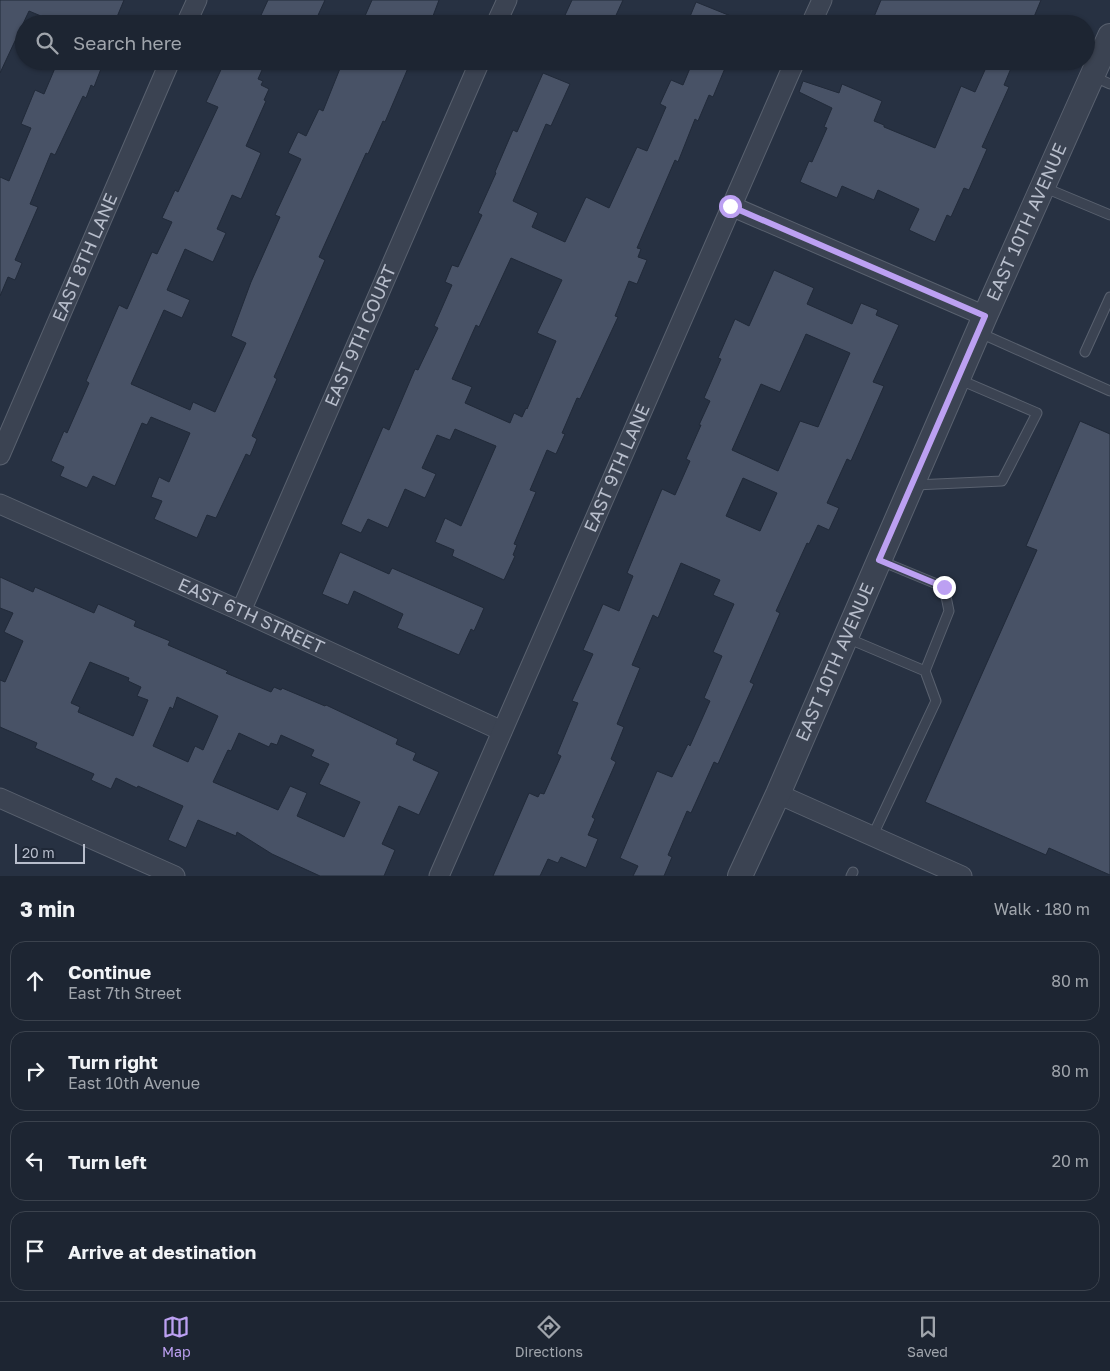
<!DOCTYPE html>
<html lang="en">
<head>
<meta charset="utf-8">
<style>
  body { margin:0; font-family:"Golos Text",sans-serif; background:#2a313e; color:#f1f3f6 }
  .scale { position:absolute; left:15px; bottom:12px; width:70px; box-sizing:border-box; padding-left:5px; border:2px solid #b8becc; border-top:0; font-size:14px; line-height:18px; white-space:nowrap; color:#b8becc; -webkit-text-stroke:4px #1f2837; paint-order:stroke }
  .stop { position:absolute; width:15px; height:15px; margin:-11px; border:4px solid #bca0f2; border-radius:50%; background:#fff }
  .stop.end { background:#bca0f2; border-color:#fff; box-shadow:0 1px 5px #0008 }
  .list { margin:0; padding:0; list-style:none }
  h2 { display:flex; justify-content:space-between; align-items:center; height:65px; margin:0; padding:0 20px; font-size:21px }
  h2 small { font-size:16px; font-weight:400; color:#a0a5ac }
  .list li { display:grid; grid-template-columns:32px 1fr auto; gap:15px; align-items:center; box-sizing:border-box; height:80px; margin:0 10px 10px; padding:0 10px; border:1px solid #3b424d; border-radius:15px }
  .list b { display:block; font-size:19px; white-space:nowrap }
  .list p { margin:0; font-size:16px; white-space:nowrap; color:#a0a5ac }
  .list em { font-size:16px; font-style:normal; color:#a0a5ac }
  .icon { flex:none; width:28px; height:28px; fill:none; stroke:currentColor; stroke-width:2; stroke-linecap:round; stroke-linejoin:round }
  .map { position:relative; flex:none; width:1110px; height:876px; overflow:hidden }
  .search { position:absolute; background:#1d2532; box-shadow:0 1px 4px #0004; left:15px; right:15px; top:15px; height:55px; display:flex; align-items:center; gap:12px; box-sizing:border-box; padding:0 18px; border-radius:28px; color:#a0a5ac; font-size:19px }
  .sheet { height:425px; background:#1d2532 }
  nav { display:flex; justify-content:space-around; align-items:center; box-sizing:border-box; height:70px; border-top:1px solid #3b424d; background:#1d2532; font-size:14px; color:#a0a5ac }
  nav a { display:grid; justify-items:center; gap:2px }
  nav .on { color:#bca0f2 }
  .map>svg:first-child { display:block }
  .building { fill:#485266; stroke:#212a39; fill-rule:evenodd }
  .lines { fill:none; stroke-linecap:round; stroke-linejoin:round }
  .service-casing { stroke:#59616f; stroke-width:11 }
  .minor-casing { stroke:#59616f; stroke-width:21 }
  .tertiary-casing { stroke:#59616f; stroke-width:26 }
  .service { stroke:#3b4352; stroke-width:9 }
  .minor { stroke:#3b4352; stroke-width:19 }
  .tertiary { stroke:#3b4352; stroke-width:24 }
  .route { stroke:#bca0f2; stroke-width:6 }
  .labels { text-anchor:middle; stroke-width:4; stroke-linejoin:round; paint-order:stroke }
  .street-label { font-size:18px; fill:#b8becc; stroke:#1f2837 }
</style>
</head>
<body>
<div class="map">
<svg width="1110" height="876" viewBox="0 0 1110 876">
  <rect width="100%" height="100%" fill="#273142"/>
  <path class="building" d="M0 0H124L114 24H60L29 11 0 73Z
    M268 0H325L314 24H257Z
    M372 0H439L430 24H369L371 18 365 16Z
    M572 0H623L612 24H561Z
    M881 0H1041L1031 24H871Z
    M696 2 748 23V24H687Z
    M58 61H104L94 87 91 85 86 98 83 96 55 155 51 153 30 204 38 207 15 260 22 263 15 280 8 277 0 296V177L9 181 31 128 21 124 35 90 44 94Z
    M225 61H266L258 79 263 81 261 85 269 89 264 100 266 101 246 146 261 153 241 199 232 195 217 229 226 233 213 262 185 249 167 290 190 300 182 318 164 310 131 384 190 410 193 402 215 412 246 343 231 336 251 282 280 217 275 215 301 159 288 153 298 132 306 136 319 109 323 111 343 61H411L385 122 383 121 368 154 366 153 319 257 325 260 274 377 277 379 252 436 257 439 250 456 246 454 216 518 207 515 197 538 154 519 162 501 151 497 159 477 169 482 190 433 151 417 147 425 142 423 115 486 93 476 87 488 60 476 64 467 51 461 64 431 67 433 89 383 86 381 119 305 127 309 152 252 157 254 172 222 162 218 175 190 178 192 218 107 206 102Z
    M693 61H728L713 97 709 95 698 121 695 119 678 162 675 160 637 248 641 249 638 257 647 260 637 284 629 281 615 316 618 317 580 399 577 398 562 433 565 434 556 454 547 450 530 490 536 492 514 544 517 545 513 555 515 556 504 580 452 556 454 550 435 542 445 518 461 526 496 446 455 429 450 440 437 435 422 468 436 474 425 498 405 489 388 528 368 519 361 533 341 524 383 427 389 430 415 369 418 370 438 328 434 326 452 285 445 282 452 265 458 267 482 215 478 213 496 173 495 172 513 130 517 132 543 73 570 84 551 126 546 124 513 201 538 213 532 227 565 242 586 197 609 208 637 147 647 151 666 107 660 104 671 80 683 85ZM511 258 562 280 537 333 556 341 527 409 526 408 522 417 514 413 510 423 465 403 472 387 452 379 476 325 479 327Z
    M989 61H1014L1004 85 1009 87 982 147 987 149 969 190 964 188 951 217 947 215 935 242 909 230 919 209 878 190 874 200 842 186 837 198 800 182 809 161 812 162 827 128 824 127 832 108 799 92 803 81 839 93 842 84 882 101 874 121 884 125V127L935 148 961 86 975 92Z
    M774 270 814 288 807 304 852 324 861 303 878 310 876 315 899 325 873 382 884 386 851 461 847 459 827 503 839 508 829 530 818 525 809 544 807 543 776 611 780 613 750 682 754 684 718 764 714 762 691 813 687 811 668 855 672 857 664 876H633L638 866 620 858 657 771 672 777 688 744 690 746 710 701 704 698 722 656 713 652 734 604 713 595 720 580 681 563 658 618 653 615 632 665 640 668 617 724 624 727 611 759 616 762 592 817 595 819 588 835 598 839 586 868 561 857 558 863 548 859 540 876H493L529 793 538 797 540 793 544 794 561 756 557 754 578 703 572 701 593 654 583 650 603 604 619 611 633 576 627 573 662 489 675 495 690 461 686 459 701 425H699L710 401 704 398 721 359 718 358 735 319 749 326ZM806 334 850 353 818 427 800 421 778 471 732 450 761 384 780 392ZM743 478 777 493 760 531 726 516Z
    M1080 421 1110 434V875L1049 848 1046 855 925 802 1037 550 1026 546Z
    M340 552 389 574 392 568 484 608 474 631 471 629 459 655 397 628 403 614 354 591 348 605 322 594Z
    M0 577 33 592 35 587 94 613 98 604 136 621 134 626 170 641 168 645 228 671 226 673 271 692 274 687 281 690 282 688 325 706 326 705 398 739 396 744 416 753 413 760 439 772 419 815 399 806 382 844 395 850 384 876H320L272 854 237 832 236 836 198 820 186 848 168 840 183 806 138 786 137 788 116 778 111 789 91 780 94 774 35 748 37 743 0 727V680L5 682 23 641 4 632 13 613 0 608ZM90 662 129 678 128 681 141 687 137 696 148 700 133 736 78 712 80 707 71 703ZM177 697 218 716 203 750 195 746 188 762 153 746 170 707 173 709ZM239 733 269 747 271 743 277 745 281 735 314 750 311 756 329 764 319 784 360 802 344 837 297 816 307 793 290 786 278 810 213 782 228 750 231 751Z"/>
  <g class="lines">
    <defs>
      <path id="service" d="M1092 76 1110 84
        M1043 187 1110 215
        M980 333 1110 391
        M1085 352 1110 297
        M915 485 1002 481 1037 413 958 379
        M847 638 925 671
        M873 835 936 701 925 671 949 611 944 587 881 561
        M851 876 853 872"/>
      <g id="minor">
        <path d="M186 24 197 0"/>
        <path d="M496 24 507 0"/>
        <path d="M811 24 822 0"/>
        <path d="M731 206 985 316"/>
        <path id="s1" d="M0 455 170 61"/>
        <path id="s2" d="M0 504 241 611 502 731"/>
        <path id="s3" d="M241 611 480 61"/>
        <path d="M778 794 962 876"/>
        <path d="M0 798 175 876"/>
        <path id="s4" d="M439 876 795 61"/>
      </g>
      <g id="tertiary">
        <path id="s5" d="M740 876 778 794 985 316 1110 36"/>
      </g>
    </defs>
    <use href="#service" class="service-casing"/>
    <use href="#minor" class="minor-casing"/>
    <use href="#tertiary" class="tertiary-casing"/>
    <use href="#service" class="service"/>
    <use href="#minor" class="minor"/>
    <use href="#tertiary" class="tertiary"/>
  </g>
  <g class="lines">
    <path class="route" d="M730 206 985 316 879 560 944 587"/>
  </g>
  <g class="labels">
    <g class="street-label">
      <text dy="6" stroke="none"><textPath href="#s5" startOffset="714">EAST 10TH AVENUE</textPath></text>
      <text dy="6" stroke="none"><textPath href="#s1" startOffset="215">EAST 8TH LANE</textPath></text>
      <text dy="6" stroke="none"><textPath href="#s3" startOffset="300">EAST 9TH COURT</textPath></text>
      <text dy="6" stroke="none"><textPath href="#s4" startOffset="445">EAST 9TH LANE</textPath></text>
      <text dy="6" stroke="none"><textPath href="#s2" startOffset="275">EAST 6TH STREET</textPath></text>
      <text dy="6" stroke="none"><textPath href="#s5" startOffset="234">EAST 10TH AVENUE</textPath></text>
    </g>
  </g>
</svg>
<div class="scale">20 m</div>
<div class="stop" style="left:730px;top:206px"></div>
<div class="stop end" style="left:944px;top:587px"></div>
<div class="search"><svg class="icon" aria-label="search" viewBox="0 0 24 24"><circle cx="10" cy="10" r="6"/><path d="M15 15l6 6"/></svg>Search here</div>
</div>
<section class="sheet">
<h2>3 min<small>Walk · 180 m</small></h2>
<ul class="list">
<li><svg class="icon" aria-label="ahead" viewBox="0 0 24 24"><path d="M12 20V5M6 11l6-6 6 6"/></svg><div><b>Continue</b><p>East 7th Street</p></div><em>80 m</em></li>
<li><svg class="icon" aria-label="right" viewBox="0 0 24 24"><path d="M7 20v-9h11M14 6l5 5-5 5"/></svg><div><b>Turn right</b><p>East 10th Avenue</p></div><em>80 m</em></li>
<li><svg class="icon" aria-label="left" viewBox="0 0 24 24"><path d="M17 20v-9H6M10 6l-5 5 5 5"/></svg><div><b>Turn left</b></div><em>20 m</em></li>
<li><svg class="icon" aria-label="arrive" viewBox="0 0 24 24"><path d="M6 21V4h12l-3 4 3 4H6"/></svg><div><b>Arrive at destination</b></div></li>
</ul>
</section>
<nav>
<a class="on"><svg class="icon" aria-label="map" viewBox="0 0 24 24"><path d="M3 6l6-2 6 2 6-2v14l-6 2-6-2-6 2zM9 4v14M15 6v14"/></svg>Map</a>
<a><svg class="icon" aria-label="directions" viewBox="0 0 24 24"><path d="M12 3l9 9-9 9-9-9zM9 14v-3h6M13 9l2 2-2 2"/></svg>Directions</a>
<a><svg class="icon" aria-label="saved" viewBox="0 0 24 24"><path d="M7 4h10v16l-5-4-5 4z"/></svg>Saved</a>
</nav>
</body>
</html>
